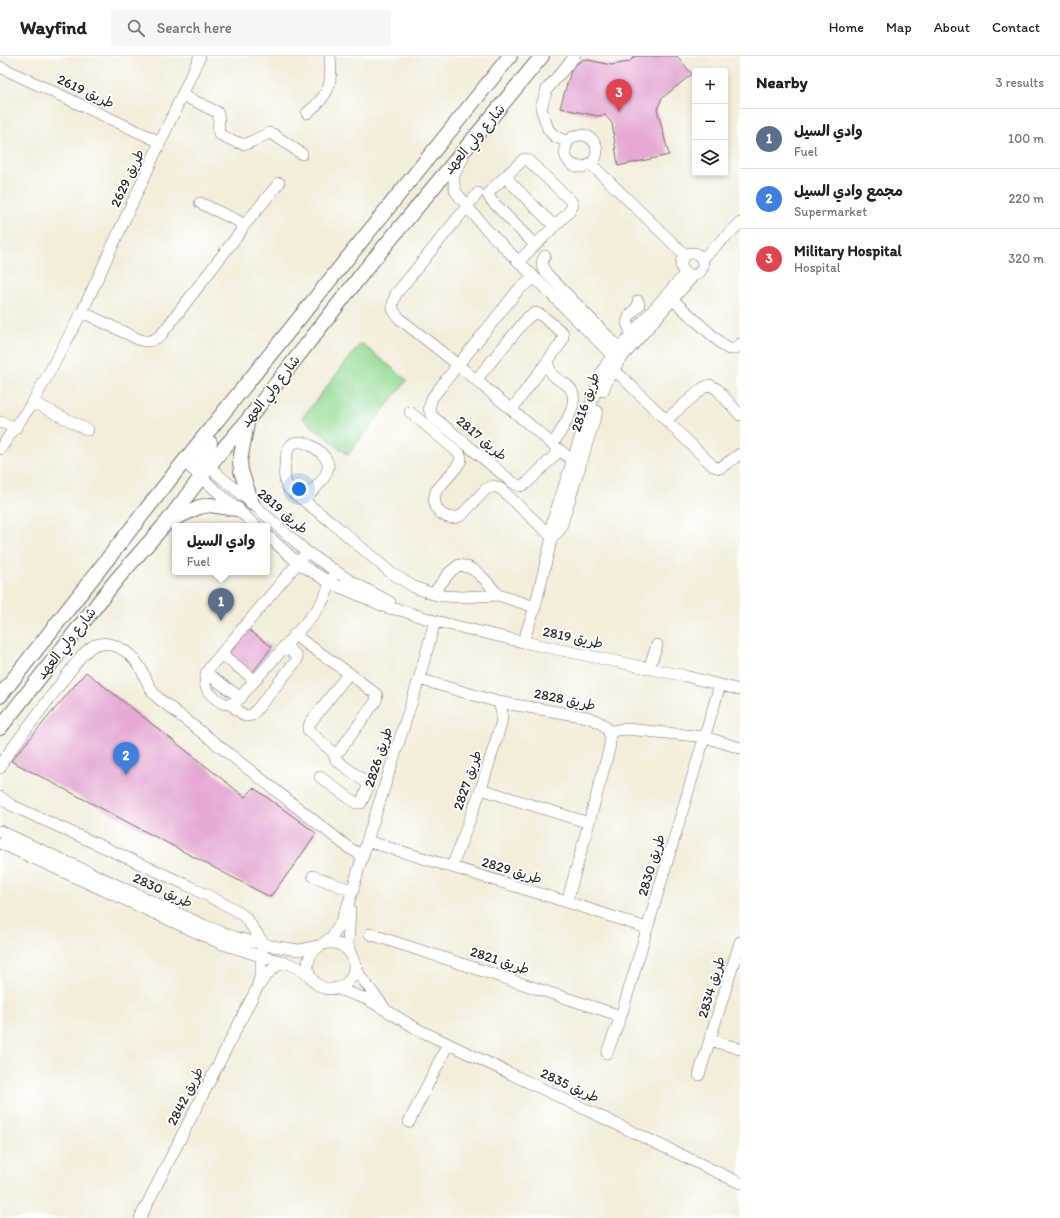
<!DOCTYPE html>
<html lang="en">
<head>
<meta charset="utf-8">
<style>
  body { margin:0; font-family:Itim,"Playpen Sans Arabic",sans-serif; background:#f6f6f6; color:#222 }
  .controls { position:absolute; right:12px; top:12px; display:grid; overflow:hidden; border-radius:4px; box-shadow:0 2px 6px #0003 }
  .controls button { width:36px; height:36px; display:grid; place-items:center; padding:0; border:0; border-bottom:1px solid #e0e0e0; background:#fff; color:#222; font:20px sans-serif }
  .you { position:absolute; left:299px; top:433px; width:14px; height:14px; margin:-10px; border:3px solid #fff; border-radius:50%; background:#1a73e8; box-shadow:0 0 0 6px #1a73e833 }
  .badge { display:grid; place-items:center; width:26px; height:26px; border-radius:50%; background:#d1495b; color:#fff; font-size:13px; font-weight:700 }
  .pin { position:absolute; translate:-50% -33px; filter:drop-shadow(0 1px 2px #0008) }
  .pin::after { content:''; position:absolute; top:21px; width:14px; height:12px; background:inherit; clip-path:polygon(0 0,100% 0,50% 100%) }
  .popup { position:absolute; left:172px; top:467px; width:98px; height:52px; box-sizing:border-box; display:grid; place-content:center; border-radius:4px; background:#fff; filter:drop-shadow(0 1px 3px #0005); font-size:13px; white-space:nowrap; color:#767676 }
  .popup b { font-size:15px; color:#222 }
  .popup::after { content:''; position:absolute; left:50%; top:100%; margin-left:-8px; border:8px solid transparent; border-top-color:#fff }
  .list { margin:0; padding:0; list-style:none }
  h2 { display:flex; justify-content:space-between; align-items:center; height:52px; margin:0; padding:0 16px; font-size:17px }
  h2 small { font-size:13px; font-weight:400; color:#767676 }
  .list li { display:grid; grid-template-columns:26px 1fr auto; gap:12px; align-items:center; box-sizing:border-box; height:60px; padding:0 16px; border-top:1px solid #e0e0e0 }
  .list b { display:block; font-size:15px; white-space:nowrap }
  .list p { margin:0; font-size:13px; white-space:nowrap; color:#767676 }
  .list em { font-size:13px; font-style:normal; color:#767676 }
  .icon { flex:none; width:22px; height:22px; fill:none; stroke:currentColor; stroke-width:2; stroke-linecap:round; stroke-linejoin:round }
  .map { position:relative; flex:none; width:740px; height:1162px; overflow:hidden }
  header { display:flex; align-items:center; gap:24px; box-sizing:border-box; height:56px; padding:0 20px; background:#fff; border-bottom:1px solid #e0e0e0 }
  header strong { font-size:19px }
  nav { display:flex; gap:22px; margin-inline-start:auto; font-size:14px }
  .search { width:280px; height:36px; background:#f6f6f6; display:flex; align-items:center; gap:10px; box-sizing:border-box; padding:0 14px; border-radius:4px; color:#767676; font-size:15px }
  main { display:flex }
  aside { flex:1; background:#fff }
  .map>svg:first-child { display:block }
  .green { fill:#93db95; stroke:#5f8360 }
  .building { fill:#e5a9d3 }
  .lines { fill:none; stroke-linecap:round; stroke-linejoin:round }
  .minor-casing { stroke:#716f68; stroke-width:12 }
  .major-casing { stroke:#716f68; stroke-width:16 }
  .minor { stroke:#fff; stroke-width:11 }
  .major { stroke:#fff; stroke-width:14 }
  .labels { text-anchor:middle; stroke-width:3.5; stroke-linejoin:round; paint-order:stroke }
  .street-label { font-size:14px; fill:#2b2b2b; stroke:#fff }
</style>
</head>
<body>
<header>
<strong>Wayfind</strong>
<div class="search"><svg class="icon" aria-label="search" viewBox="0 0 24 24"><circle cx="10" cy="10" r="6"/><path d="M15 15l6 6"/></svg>Search here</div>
<nav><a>Home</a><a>Map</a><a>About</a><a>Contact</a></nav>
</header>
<main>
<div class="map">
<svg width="740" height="1162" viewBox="0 0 740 1162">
  <rect width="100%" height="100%" fill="#fff"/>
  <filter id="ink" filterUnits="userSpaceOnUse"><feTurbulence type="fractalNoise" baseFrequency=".025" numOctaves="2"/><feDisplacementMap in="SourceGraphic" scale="8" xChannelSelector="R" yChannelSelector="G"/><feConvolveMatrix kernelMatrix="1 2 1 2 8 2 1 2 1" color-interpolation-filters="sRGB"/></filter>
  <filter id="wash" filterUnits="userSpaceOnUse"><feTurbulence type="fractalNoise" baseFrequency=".012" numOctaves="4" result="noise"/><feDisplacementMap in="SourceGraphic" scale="16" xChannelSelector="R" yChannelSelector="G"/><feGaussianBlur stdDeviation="0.9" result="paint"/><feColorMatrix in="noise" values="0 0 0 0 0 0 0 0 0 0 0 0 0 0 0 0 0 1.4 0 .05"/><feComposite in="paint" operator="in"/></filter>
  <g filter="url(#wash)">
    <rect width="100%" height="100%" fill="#f3edd9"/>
    <path class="green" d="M361 287 407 324 348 399 302 362Z"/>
    <g id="blocks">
      <path class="building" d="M635 0H677L692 18 662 42 657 53 669 99 618 110 612 67 605 59 597 60 560 52 572 11 584 3 611 9 629 6Z
        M248 573 272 591 253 616 229 598Z
        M86 616 245 741 254 732 316 777 298 804 270 841 11 705Z"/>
    </g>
  </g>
  <g filter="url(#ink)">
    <use href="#blocks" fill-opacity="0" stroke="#716f68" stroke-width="1"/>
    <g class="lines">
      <defs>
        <path id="minor" d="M0 11 160 86
          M182 39 217 56C221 62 217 71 219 78 225 81 240 89 246 88 251 86 263 80 269 77L273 78 302 98
          M307 57C329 40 333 27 330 0
          M565 95a16 16 0 1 1 32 0a16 16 0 1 1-32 0Z
          M568 86 554 80 548 73 541 52 547 33 575 0
          M463 102 454 119V127L455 134 459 140 484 171 617 304
          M591 108 685 199
          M505 121 554 170
          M478 137 396 238C391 251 391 253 400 263L458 309 580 411
          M242 172 279 127
          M681 208a11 11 0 1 1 22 0a11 11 0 1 1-22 0Z
          M545 200C541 206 541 210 546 217L623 296
          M702 203 740 167
          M519 205 569 156 573 149 571 145 528 104 524 103 491 134 488 139 491 144 535 189
          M536 223 530 225 519 233 442 329 432 342 429 353 432 360 512 426 520 430 527 427 560 394
          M673 244 724 290 729 293H735L740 288
          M82 256 140 284C148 286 154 285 161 279L241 175V169L238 165 200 147
          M634 285 627 267C628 259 634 255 639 249L638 245
          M547 306C549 310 550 315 552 318 555 323 562 325 567 329 585 343 561 374 553 388
          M608 310 622 321 713 410 720 412 740 398
          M476 324 528 261 535 257 541 259 563 277V281L561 287 512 353
          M603 335 608 323 619 305 694 219
          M33 346 88 374
          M410 356 460 398 461 404 456 412 436 435 434 443 436 451 440 457 447 461 455 462 462 459 486 433 494 430 501 433 552 481
          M666 364 703 332 710 329 717 333 740 359
          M0 366 16 372
          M0 393 33 346 82 256 200 0
          M184 406 256 470
          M203 406 252 447 307 496 349 524 390 546
          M303 444C312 435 325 425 328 412 331 399 301 378 291 389 286 394 286 403 285 409 284 419 284 428 291 435L330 465 390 516 414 531 433 538 444 540 462 541 498 539 535 551
          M267 479 298 507 331 527 388 552 400 554 435 565 523 586 685 620 740 634
          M552 481 559 475 561 471 597 355
          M307 496 210 611C202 624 203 633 215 642 223 648 226 650 236 646L316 555 325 541 335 514
          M433 538 450 516 459 509C476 510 488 527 498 539
          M294 579 349 617 377 639 376 645 340 694 337 696H333L310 676 308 674 310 667 349 617
          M523 586 535 551 552 481 551 477 552 467 601 318 606 309 613 299 685 218
          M221 598 255 624
          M649 612 657 589
          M206 617 241 642
          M419 623 498 646 587 661C606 668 613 672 609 694L567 846
          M230 648 245 660 252 659 254 657 297 604 296 599 284 590
          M610 676 617 674 627 673 705 681 740 692
          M0 712 4 703 82 599C86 596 90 591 95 589 111 583 131 596 139 610 147 622 147 631 158 642L349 792 363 800
          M320 721 356 747H361L368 731 367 727 336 704 333 696
          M481 733 589 767
          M0 741 11 749 187 829 234 853 245 861 265 889 261 896V916L257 932
          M0 775 203 869 234 881 265 889 299 894 321 889 332 881 340 868 349 846 367 785 419 623 435 565
          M367 785 567 846 647 872
          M0 787 220 887 260 900 284 906 297 911 312 922
          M452 811 481 733 501 668 502 656 498 646
          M313 820 353 835
          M370 878 621 960
          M308 910a23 23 0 1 1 46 0a23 23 0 1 1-46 0Z
          M350 897 348 888 350 853
          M354 906 360 920 384 951
          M335 932 367 943 419 974 740 1127
          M710 984 740 993
          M607 997 621 960 720 629
          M699 1019 740 886
          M409 1066 448 988
          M140 1162 257 932C266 920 270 912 284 906"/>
        <path id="major" d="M247 367 240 405 241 415 252 447
          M201 421C196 406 201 398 210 387
          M169 465 199 451 210 449 237 453
          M0 640 178 413 510 0
          M0 672 117 523 167 466 217 400 247 365 365 214 542 0"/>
      </defs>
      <use href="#minor" class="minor-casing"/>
      <use href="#major" class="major-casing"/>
      <use href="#minor" class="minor"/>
      <use href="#major" class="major"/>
    </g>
  </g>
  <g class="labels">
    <g class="street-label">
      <text transform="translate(86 35) rotate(25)" y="5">طريق 2619</text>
      <text transform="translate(474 83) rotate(-50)" y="5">شارع ولي العهد</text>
      <text transform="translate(127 122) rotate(-65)" y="5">طريق 2629</text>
      <text transform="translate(270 335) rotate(-52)" y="5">شارع ولي العهد</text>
      <text transform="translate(585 346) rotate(-71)" y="5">طريق 2816</text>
      <text transform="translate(482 382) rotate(40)" y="5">طريق 2817</text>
      <text transform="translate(283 455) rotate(41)" y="5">طريق 2819</text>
      <text transform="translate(573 581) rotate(12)" y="5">طريق 2819</text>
      <text transform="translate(66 587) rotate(-52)" y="5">شارع ولي العهد</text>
      <text transform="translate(565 643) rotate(12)" y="5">طريق 2828</text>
      <text transform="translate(378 701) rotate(-72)" y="5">طريق 2826</text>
      <text transform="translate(467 724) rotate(-71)" y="5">طريق 2827</text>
      <text transform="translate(651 809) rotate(-73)" y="5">طريق 2830</text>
      <text transform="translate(512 814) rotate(17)" y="5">طريق 2829</text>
      <text transform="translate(163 834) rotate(25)" y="5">طريق 2830</text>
      <text transform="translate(500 904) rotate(18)" y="5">طريق 2821</text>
      <text transform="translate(711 931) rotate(-73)" y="5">طريق 2834</text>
      <text transform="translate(570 1029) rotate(25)" y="5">طريق 2835</text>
      <text transform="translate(185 1040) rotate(-63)" y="5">طريق 2842</text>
    </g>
  </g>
</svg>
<div class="controls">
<button>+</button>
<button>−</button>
<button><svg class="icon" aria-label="layers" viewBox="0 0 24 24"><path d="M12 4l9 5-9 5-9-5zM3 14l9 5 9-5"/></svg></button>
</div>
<div class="you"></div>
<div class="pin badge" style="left:221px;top:565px;background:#5c6f8a">1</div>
<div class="popup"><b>وادي السيل</b>Fuel</div>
<div class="pin badge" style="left:126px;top:719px;background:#3f7fe0">2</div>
<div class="pin badge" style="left:619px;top:56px;background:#e0444e">3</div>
</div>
<aside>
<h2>Nearby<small>3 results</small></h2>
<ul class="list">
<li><span class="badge" style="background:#5c6f8a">1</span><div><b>وادي السيل</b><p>Fuel</p></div><em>100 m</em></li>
<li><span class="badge" style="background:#3f7fe0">2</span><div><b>مجمع وادي السيل</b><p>Supermarket</p></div><em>220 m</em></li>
<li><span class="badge" style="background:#e0444e">3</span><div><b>Military Hospital</b><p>Hospital</p></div><em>320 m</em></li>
</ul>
</aside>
</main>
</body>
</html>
